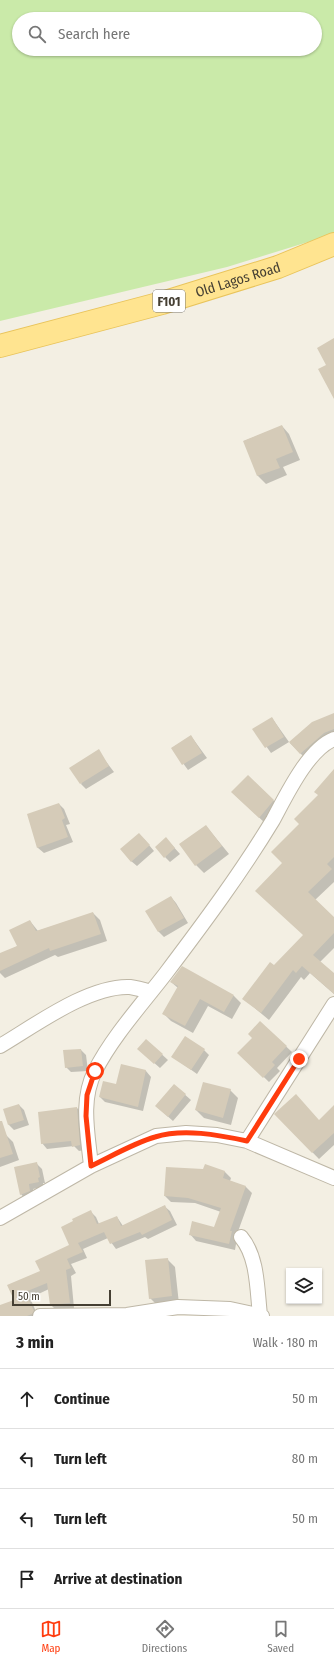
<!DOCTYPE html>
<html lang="en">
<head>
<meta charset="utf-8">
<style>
  body { margin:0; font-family:"Fira Sans Condensed",sans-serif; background:#f6f6f6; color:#222 }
  .controls { position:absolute; right:12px; bottom:12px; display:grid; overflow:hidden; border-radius:0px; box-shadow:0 1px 3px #0004 }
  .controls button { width:36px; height:36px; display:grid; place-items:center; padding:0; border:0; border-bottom:1px solid #e0e0e0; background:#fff; color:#222; font:20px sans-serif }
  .scale { position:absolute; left:12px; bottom:10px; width:99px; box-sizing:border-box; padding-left:4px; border:2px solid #453f33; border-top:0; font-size:11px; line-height:14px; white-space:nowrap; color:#453f33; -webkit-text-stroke:3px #fff; paint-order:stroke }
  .stop { position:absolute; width:12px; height:12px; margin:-9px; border:3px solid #ff3c0e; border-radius:50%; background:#fff }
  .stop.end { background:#ff3c0e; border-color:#fff; box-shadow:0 1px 4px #0008 }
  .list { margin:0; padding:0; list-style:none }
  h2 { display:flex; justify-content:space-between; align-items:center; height:52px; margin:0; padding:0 16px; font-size:17px }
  h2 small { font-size:13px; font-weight:400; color:#767676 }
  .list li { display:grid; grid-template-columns:26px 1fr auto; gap:12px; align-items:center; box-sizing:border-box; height:60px; padding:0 16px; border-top:1px solid #e0e0e0 }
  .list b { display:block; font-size:15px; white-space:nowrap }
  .list em { font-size:13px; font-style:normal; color:#767676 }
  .icon { flex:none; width:22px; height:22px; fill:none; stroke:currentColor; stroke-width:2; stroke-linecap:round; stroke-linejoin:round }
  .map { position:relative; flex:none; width:334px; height:1316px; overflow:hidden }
  .search { position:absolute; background:#fff; box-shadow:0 1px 3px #0004; left:12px; right:12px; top:12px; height:44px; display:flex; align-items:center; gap:10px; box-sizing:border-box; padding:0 14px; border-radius:22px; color:#767676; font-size:15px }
  .sheet { height:292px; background:#fff }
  nav { display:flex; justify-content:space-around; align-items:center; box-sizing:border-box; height:56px; border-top:1px solid #e0e0e0; background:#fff; font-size:11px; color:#767676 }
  nav a { display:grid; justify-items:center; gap:2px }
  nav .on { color:#ff3c0e }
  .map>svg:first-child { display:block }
  .green { fill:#caeaa9; fill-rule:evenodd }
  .shadow { fill:#0003 }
  .building { fill:#d5cbb8 }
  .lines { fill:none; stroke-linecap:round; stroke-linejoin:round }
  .minor-casing { stroke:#beb7a6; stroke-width:16 }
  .primary-casing { stroke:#e9c45b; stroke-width:24 }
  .minor { stroke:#fff; stroke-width:14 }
  .primary { stroke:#ffe490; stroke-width:22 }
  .route { stroke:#ff3c0e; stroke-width:5 }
  .labels { text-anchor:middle; stroke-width:4; stroke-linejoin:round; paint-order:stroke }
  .shield { fill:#fff; stroke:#7d7970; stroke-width:1 }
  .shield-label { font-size:13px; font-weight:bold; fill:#453f33 }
  .street-label { font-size:14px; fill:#453f33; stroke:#fff }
</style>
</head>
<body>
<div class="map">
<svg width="334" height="1316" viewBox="0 0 334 1316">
  <rect width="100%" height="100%" fill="#f3efe3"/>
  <path class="green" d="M0 0H334V234L227 267 0 321ZM19 19H315V49H19Z"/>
  <path class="shadow" d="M282 426 289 434 300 460 283 467 287 475 266 484 258 476 244 441Z
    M334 714V736L306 759 290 743Z
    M272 718 289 742 271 753 254 729Z
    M191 736 207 758 188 770 172 748Z
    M98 751 114 772 86 789 81 784Z
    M334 771V882L315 900 334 918V948L320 962 334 975V994L310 973 304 980 301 977 269 1020 244 999 304 936 283 863 301 824Z
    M248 776 279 806 265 823 232 792Z
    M59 804 64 809 70 824 66 825 73 842 44 853 38 848 28 815Z
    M206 826 229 854 204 873 196 865Z
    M144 839 154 851 137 866 131 861Z
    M171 844 180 854 170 862 165 857Z
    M171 897 176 903 188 923 164 937 159 932 147 911Z
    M93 913 100 920 107 941 58 957 55 955 5 978 0 973V955L18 946 30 921 38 931Z
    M171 982 234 996 241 1003 232 1019 208 1006 193 1033 171 1021 164 1014 178 988Z
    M260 1022 292 1052 277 1068 280 1071 269 1082 239 1053 253 1038Z
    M146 1040 168 1060 160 1068 144 1054Z
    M81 1050 86 1055 88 1071 71 1072 66 1067Z
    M204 1050 209 1055 197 1074 173 1057Z
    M122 1066 146 1071 151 1077 143 1111 105 1102 100 1097 117 1085Z
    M174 1085 191 1100 173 1121 156 1106Z
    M230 1090 238 1098 231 1125 204 1118 196 1110Z
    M19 1105 24 1110 29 1125 14 1130 9 1125 4 1110Z
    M334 1106V1145L319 1159 275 1114 319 1121Z
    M77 1108 82 1113 85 1150 79 1151 74 1146 47 1149 42 1143Z
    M6 1135 13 1142 19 1160 0 1167V1137Z
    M37 1164 42 1169 45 1183H43V1187L33 1189 35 1196 26 1200 21 1194Z
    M205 1166 225 1172 231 1178 230 1181 246 1187 252 1193 236 1237 237 1238 235 1250 196 1241 190 1234 215 1228 221 1212 195 1203 171 1202 165 1196 204 1170Z
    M164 1206 170 1211 177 1225 148 1239 145 1237 116 1249 108 1238 83 1249 87 1258 71 1264 76 1273 71 1276 74 1308 56 1310 51 1305 49 1289 30 1298 38 1316H0V1307L15 1300 41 1272 70 1246 91 1212 96 1217 99 1224 117 1217 123 1226Z
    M167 1259 175 1267 179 1304 158 1306 150 1298Z"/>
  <path class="building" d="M334 338V399L318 369 326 365 317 348Z
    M282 425 293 452 276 459 280 468 257 476 243 441Z
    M334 713V729L324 733 300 754 289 742 312 722Z
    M272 717 284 737 265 748 252 729Z
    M191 735 202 753 182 765 171 748Z
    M99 749 109 766 80 784 69 768Z
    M334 769V857L327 864 332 869 308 892 334 917V933L313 955 334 973V994L302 966 296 973 293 970 261 1013 242 999 270 962 274 965 303 935 255 891 282 863 271 852 299 824 294 819 318 795 314 792Z
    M248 775 274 800 259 818 231 792Z
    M59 803 65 818 62 820 68 837 37 848 27 814Z
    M206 825 222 846 195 866 179 844Z
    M139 833 150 845 131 862 120 849Z
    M166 837 175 848 164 858 155 847Z
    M171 896 184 918 158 932 145 911Z
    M93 912 101 934 50 951 49 948 0 971V953L17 946 9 930 30 920 36 931Z
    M182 966 234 995 224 1012 200 999 185 1026 162 1014 178 986 170 982Z
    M260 1021 287 1046 272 1062 275 1065 263 1078 237 1053 252 1038 248 1034Z
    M185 1036 205 1049 191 1070 171 1057Z
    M146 1039 163 1054 154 1064 137 1049Z
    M81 1049 83 1066 65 1068 63 1050Z
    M121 1064 146 1070 138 1107 99 1097 103 1081 116 1084Z
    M203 1082 231 1089 223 1118 195 1110Z
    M174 1084 186 1094 168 1117 155 1106Z
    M296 1094 319 1120 334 1105V1133L312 1153 274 1114Z
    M19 1104 24 1120 8 1125 3 1109Z
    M77 1107 80 1145 72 1147 71 1141 41 1144 38 1112Z
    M0 1121H2L13 1154 0 1158Z
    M37 1162 40 1177 38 1178 39 1182 29 1184 30 1191 20 1195 14 1167Z
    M205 1164 225 1171 223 1178 246 1186 230 1231H232L229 1244 189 1235 192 1221 214 1227 221 1208 188 1198 164 1196 166 1167 203 1169Z
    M165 1205 172 1220 142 1235 140 1232 110 1244 104 1232 78 1243 83 1252 67 1259 71 1268 66 1270 70 1303 50 1305 47 1283 25 1292 34 1311 32 1314 27 1316H0V1305L14 1300 7 1285 40 1271 35 1261 69 1245 61 1227 73 1221 72 1219 91 1210 97 1224 117 1216 121 1226Z
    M168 1258 172 1296 149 1299 145 1260Z"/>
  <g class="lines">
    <defs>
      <path id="minor" d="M0 1046C34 1026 89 985 130 987 137 988 144 990 151 992
        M247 1141 334 1004
        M91 1166C88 1134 80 1101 95 1071 112 1037 143 1003 166 973 203 924 241 873 273 820 286 796 308 749 334 739
        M0 1218 91 1166 156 1136 186 1133 217 1135 247 1141 334 1178
        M241 1237C258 1257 257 1290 260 1315
        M40 1316 127 1315 178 1307 230 1309 262 1316"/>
      <g id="primary">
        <path id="s1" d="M0 346 162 303 278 267 334 244"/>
      </g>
    </defs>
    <use href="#minor" class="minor-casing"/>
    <use href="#primary" class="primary-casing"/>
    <use href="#minor" class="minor"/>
    <use href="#primary" class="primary"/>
  </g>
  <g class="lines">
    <path class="route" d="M95 1071 87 1095 86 1116 91 1166C112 1156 134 1143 155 1137 183 1128 219 1135 247 1141L299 1059"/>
  </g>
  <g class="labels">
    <rect class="shield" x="153" y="290" width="32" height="22" rx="3"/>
    <g class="shield-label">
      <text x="169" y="306">F101</text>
    </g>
    <g class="street-label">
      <text dy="5" stroke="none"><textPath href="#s1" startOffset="247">Old Lagos Road</textPath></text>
    </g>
  </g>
</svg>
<div class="controls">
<button><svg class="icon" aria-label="layers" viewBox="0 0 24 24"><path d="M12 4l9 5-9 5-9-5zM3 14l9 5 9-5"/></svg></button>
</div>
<div class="scale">50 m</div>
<div class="stop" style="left:95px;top:1071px"></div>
<div class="stop end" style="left:299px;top:1059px"></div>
<div class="search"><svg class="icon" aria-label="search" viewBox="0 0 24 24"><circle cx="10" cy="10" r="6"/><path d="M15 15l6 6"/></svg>Search here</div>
</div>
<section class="sheet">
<h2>3 min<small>Walk · 180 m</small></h2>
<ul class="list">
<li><svg class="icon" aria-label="ahead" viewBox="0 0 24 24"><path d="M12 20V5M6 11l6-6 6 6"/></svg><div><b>Continue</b></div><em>50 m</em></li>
<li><svg class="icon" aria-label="left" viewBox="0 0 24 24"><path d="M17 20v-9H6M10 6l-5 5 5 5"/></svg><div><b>Turn left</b></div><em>80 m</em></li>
<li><svg class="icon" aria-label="left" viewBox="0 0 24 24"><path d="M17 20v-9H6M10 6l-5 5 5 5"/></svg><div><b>Turn left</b></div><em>50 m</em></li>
<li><svg class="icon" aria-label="arrive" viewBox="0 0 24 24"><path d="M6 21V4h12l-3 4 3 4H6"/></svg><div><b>Arrive at destination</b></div></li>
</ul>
</section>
<nav>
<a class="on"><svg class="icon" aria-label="map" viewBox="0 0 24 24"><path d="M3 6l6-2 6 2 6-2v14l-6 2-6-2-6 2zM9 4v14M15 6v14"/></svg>Map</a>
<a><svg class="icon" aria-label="directions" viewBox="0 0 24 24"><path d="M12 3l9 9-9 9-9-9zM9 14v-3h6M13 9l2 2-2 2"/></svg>Directions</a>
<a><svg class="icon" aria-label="saved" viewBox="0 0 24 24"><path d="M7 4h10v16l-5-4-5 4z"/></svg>Saved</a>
</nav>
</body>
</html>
